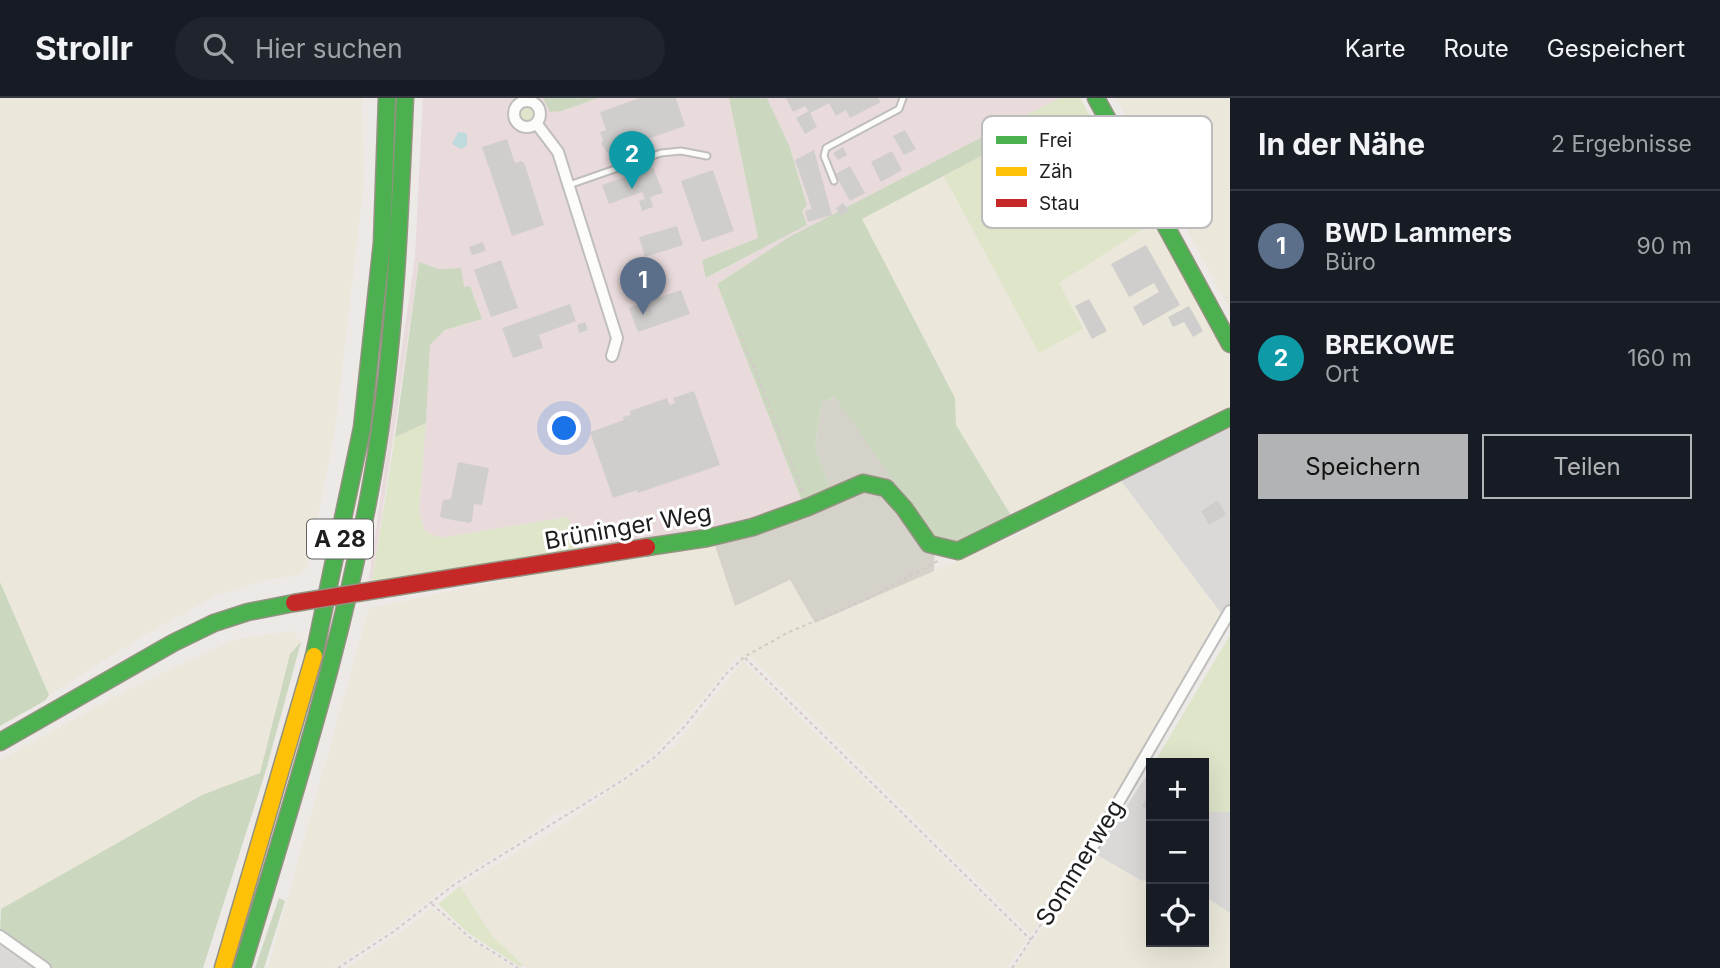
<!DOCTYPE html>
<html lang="de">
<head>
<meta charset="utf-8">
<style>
  body { margin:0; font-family:Inter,sans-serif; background:#20242c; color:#f1f3f6 }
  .controls { position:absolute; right:21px; bottom:21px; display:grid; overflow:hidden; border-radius:0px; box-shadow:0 7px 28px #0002 }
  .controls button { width:63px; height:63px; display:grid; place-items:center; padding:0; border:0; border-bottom:2px solid #363941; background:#171b24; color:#f1f3f6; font:35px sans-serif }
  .you { position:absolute; left:565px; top:331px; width:24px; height:24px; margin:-18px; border:5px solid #fff; border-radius:50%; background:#1a73e8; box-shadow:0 0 0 10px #1a73e833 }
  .badge { display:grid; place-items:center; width:46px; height:46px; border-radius:50%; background:#b2b3b4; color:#fff; font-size:23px; font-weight:700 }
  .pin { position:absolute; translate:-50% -58px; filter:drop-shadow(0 2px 4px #0008) }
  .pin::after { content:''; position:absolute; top:37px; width:24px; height:21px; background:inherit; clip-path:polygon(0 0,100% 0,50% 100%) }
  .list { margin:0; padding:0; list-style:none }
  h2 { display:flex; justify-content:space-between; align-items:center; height:91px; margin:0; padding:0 28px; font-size:30px }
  h2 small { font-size:23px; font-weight:400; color:#9ea1a6 }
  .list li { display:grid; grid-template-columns:46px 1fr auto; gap:21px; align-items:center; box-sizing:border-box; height:112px; padding:0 28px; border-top:2px solid #363941 }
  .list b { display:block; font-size:26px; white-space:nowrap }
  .list p { margin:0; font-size:23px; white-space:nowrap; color:#9ea1a6 }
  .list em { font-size:23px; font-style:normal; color:#9ea1a6 }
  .actions { display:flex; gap:14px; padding:21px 28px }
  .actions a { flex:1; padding:16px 0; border:2px solid #b2b3b4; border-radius:0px; text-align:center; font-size:24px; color:#b2b3b4 }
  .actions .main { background:#b2b3b4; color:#111 }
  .icon { flex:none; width:38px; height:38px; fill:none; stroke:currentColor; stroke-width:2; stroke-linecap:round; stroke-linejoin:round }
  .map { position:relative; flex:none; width:1230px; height:870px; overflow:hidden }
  header { display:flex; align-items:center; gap:42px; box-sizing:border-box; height:98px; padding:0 35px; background:#171b24; border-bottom:2px solid #363941 }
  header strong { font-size:33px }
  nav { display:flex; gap:38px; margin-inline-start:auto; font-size:24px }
  .search { width:490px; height:63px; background:#20242c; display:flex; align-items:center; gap:18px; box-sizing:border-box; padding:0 24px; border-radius:38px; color:#9ea1a6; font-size:26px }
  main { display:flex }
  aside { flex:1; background:#171b24 }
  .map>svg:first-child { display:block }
  .residential { fill:#dbd9d8 }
  .commercial { fill:#e9dbdb; fill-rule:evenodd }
  .construction { fill:#d4d2c9 }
  .farmland { fill:#ebe8db }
  .grass { fill:#dee5c9 }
  .forest { fill:#ccd7bf }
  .water { fill:#bedadc }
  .building { fill:#d0cecc }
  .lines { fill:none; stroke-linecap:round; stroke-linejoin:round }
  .lane-casing { stroke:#bfbebd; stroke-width:9 }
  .street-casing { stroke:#bfbebd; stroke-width:14 }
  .fast-casing { stroke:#949281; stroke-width:19 }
  .slow-casing { stroke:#949281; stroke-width:19 }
  .jam-casing { stroke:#949281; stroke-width:19 }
  .path { stroke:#d5c8c9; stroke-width:2; stroke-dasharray:3.5 3.5; stroke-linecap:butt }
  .lane { stroke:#fcfcfb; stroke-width:5 }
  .street { stroke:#fcfcfb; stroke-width:10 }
  .fast { stroke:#4caf50; stroke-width:16 }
  .slow { stroke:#ffc107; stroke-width:16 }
  .jam { stroke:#c62828; stroke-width:16 }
  .jam-bridge-casing { stroke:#949281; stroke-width:19; stroke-linecap:butt }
  .jam-bridge { stroke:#c62828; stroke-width:16 }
  .labels { text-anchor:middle; stroke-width:6; stroke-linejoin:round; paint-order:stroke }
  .shield { fill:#fff; stroke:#626262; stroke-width:2 }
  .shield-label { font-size:23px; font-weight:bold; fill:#1e1e1e }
  .street-label { font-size:24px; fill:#1e1e1e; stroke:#fff }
  .key { fill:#fff; stroke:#bcbcbc; stroke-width:2 }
  .key-label { font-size:19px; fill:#1e1e1e }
</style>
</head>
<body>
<header>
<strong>Strollr</strong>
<div class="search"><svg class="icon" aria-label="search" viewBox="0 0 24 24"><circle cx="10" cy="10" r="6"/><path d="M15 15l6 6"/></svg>Hier suchen</div>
<nav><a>Karte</a><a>Route</a><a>Gespeichert</a></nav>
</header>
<main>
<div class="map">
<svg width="1230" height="870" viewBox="0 0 1230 870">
  <rect width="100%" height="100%" fill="#ece9e7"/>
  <path class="residential" d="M1230 327V507L1223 518 1121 383Z
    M1147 677 1151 680V781L1142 783 1095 756Z
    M1204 711 1208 714H1230V815L1204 798Z
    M0 843 38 870H0Z"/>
  <path class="commercial" d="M423 0H543L562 13 598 0H729L758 140 702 162 707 180 807 127 802 113 807 107 789 47 767 0H1060L789 139 717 186 803 406 706 435 368 487 415 159ZM419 164 439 171 465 189 482 221 445 232 430 247 426 325 419 412 424 433 441 440 568 419 372 484Z"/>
  <path class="construction" d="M836 299 935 442 934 474 814 526 790 482 735 509 714 445 833 396 815 350 822 304Z"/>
  <path class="farmland" d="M0 0H362L364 84 335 332 308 469 299 477 265 482 217 497 141 539 49 597 0 483Z
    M1116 0H1230V212Z
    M944 78 1039 255 1058 186 1151 126 1158 131 1230 262V312L1101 372 1012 419 956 327 955 300 862 121Z
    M1121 383 1223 518 1086 751 1031 837 750 558 743 563 1027 842 1007 870H527L492 838 460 788 557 731 676 647 742 564 738 558 682 626 653 656 622 680 572 710 552 718 535 733 453 784 391 831 334 870H268L369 510 649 453 714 445 735 508 790 482 815 525 1021 435Z
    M292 533 301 544 290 557 260 675 202 697 0 812V662L131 590 236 541Z
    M1095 756 1142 783 1151 781V844H1204V798L1230 815V870H1014Z
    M432 810 468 840 513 870H346L400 835Z"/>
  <path class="grass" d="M1060 0H1080L1151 126 1059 185 1083 231 1039 255 944 78 989 54 990 35Z
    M519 16a8 8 0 1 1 16 0a8 8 0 1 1-16 0Z
    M426 325 419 412 424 433 441 440 568 419 579 451 372 484 395 339Z
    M1230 537V714H1208L1204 711V665H1154Z
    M460 788 492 838 523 867 520 869 467 834 438 806Z"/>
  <path class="forest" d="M543 0H598L562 13 550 14Z
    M729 0H767L789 47 807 107 802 113 807 127 706 180 702 162 758 140Z
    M990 35 989 54 862 121 955 300 956 327 1012 419 956 447 935 442 835 299 822 304 815 350 833 396 803 406 717 186 789 139Z
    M419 164 439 171 461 170 464 189 470 188 482 221 445 232 430 247 426 325 395 339Z
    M0 484 49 597 46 602 0 628Z
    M301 544 266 672 203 870H52L0 834 1 811 202 697 260 675 290 556Z
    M279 800 285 803 264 870H255Z"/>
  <path class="water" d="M458 34 467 35V48L461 51 452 46Z"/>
  <path class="building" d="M640 0H676L685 28 621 50 622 54 610 58 601 46 603 42 600 34 606 32 600 14Z
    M786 0H878L881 4 850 20 846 12 836 18 829 5 810 15 805 8 793 14Z
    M809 13 817 29 805 36 796 20Z
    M905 32 916 51 904 57 893 38Z
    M507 41 515 65 522 63 525 67 544 127 512 138 482 49Z
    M843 49 847 57 838 62 833 55Z
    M814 52 832 117 808 124 805 113 812 111 795 62Z
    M892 53 902 72 881 84 871 64Z
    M850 68 865 95 850 103 835 76Z
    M653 69 663 95 650 99 653 109 642 113 639 103 645 101 642 94 609 106 602 87Z
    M713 72 734 133 702 144 681 83Z
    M843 105 849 113 841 118 836 110Z
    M677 128 683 147 645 159 639 139Z
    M483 144 486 153 472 157 469 149Z
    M1146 147 1180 207 1143 228 1133 209 1159 194 1154 185 1129 199 1111 166Z
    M501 162 518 210 491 219 474 172Z
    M681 192 690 216 638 234 629 210Z
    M1089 201 1107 233 1092 241 1075 208Z
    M570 206 576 223 539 237 543 250 513 260 502 230Z
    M1189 208 1203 233 1193 239 1184 224 1173 229 1168 219Z
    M585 224 588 232 579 235 577 227Z
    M694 293 720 367 638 395 637 392 613 400 590 334 624 322 623 319 631 317 630 313 667 300 670 307 675 305 673 300Z
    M458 364 489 370 482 407 474 406 472 423 469 425 442 420 440 418 443 402 451 401Z
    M1218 402 1226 417 1209 427 1201 413Z
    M1151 693V714L1142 708Z"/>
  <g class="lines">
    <defs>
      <path id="lane" d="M834 83 824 58 826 50 899 11 903 0
        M569 87 661 55 681 53 707 58"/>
      <path id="street" d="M514 16a13 13 0 1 1 26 0a13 13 0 1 1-26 0Z
        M536 25 558 54 617 240 612 258
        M1090 753 1230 513
        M0 838 45 870"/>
      <path id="fast" d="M1096 0 1230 246
        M647 449 707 440 753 429 808 409 863 385 886 390 904 410 929 446 958 453 1230 319
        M314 558 362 330 382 145 387 0
        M0 644 173 545 214 525 248 514 294 505
        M242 870C295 693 353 516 380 332 396 222 400 111 405 0"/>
      <path id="slow" d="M223 870 314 558"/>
      <path id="jam" d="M382 491 647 449"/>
    </defs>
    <use href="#lane" class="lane-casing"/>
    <use href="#street" class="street-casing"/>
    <use href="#fast" class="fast-casing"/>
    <use href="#slow" class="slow-casing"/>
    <use href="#jam" class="jam-casing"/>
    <path class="path" d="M740 234 803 395
      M745 560 1031 842
      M432 806 469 839 518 870
      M338 870 393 834 455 786 623 682 655 659 685 628 727 575 744 559 787 535 869 500 938 463
      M1012 870 1085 760"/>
    <use href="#lane" class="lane"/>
    <use href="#street" class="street"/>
    <use href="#fast" class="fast"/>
    <use href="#slow" class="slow"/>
    <use href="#jam" class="jam"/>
    <defs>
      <path id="jam-bridge" d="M294 505 382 491"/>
    </defs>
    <use href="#jam-bridge" class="jam-bridge-casing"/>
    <use href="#jam-bridge" class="jam-bridge"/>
  </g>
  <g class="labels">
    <rect class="shield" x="307" y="421.5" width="66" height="39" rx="5"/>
    <g class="shield-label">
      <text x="340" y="449">A 28</text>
    </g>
    <g class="street-label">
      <text transform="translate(628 429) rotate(-10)" y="8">Brüninger Weg</text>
      <text transform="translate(1080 765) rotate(-58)" y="8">Sommerweg</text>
    </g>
  </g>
  <rect x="982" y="18" width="230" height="112" rx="10" class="key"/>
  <rect x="996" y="38" width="31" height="8" fill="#4caf50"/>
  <rect x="996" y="69" width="31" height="9" fill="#ffc107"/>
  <rect x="996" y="101" width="31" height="8" fill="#c62828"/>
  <g class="key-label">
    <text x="1039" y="49">Frei</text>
    <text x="1039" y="80">Zäh</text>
    <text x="1039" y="112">Stau</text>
  </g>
</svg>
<div class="controls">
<button>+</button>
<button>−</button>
<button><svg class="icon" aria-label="locate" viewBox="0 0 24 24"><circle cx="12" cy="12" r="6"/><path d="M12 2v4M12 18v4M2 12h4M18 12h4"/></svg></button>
</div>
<div class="you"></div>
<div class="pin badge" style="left:643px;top:217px;background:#5c6f8a">1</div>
<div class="pin badge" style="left:632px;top:91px;background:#0f9aa8">2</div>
</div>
<aside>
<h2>In der Nähe<small>2 Ergebnisse</small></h2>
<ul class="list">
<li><span class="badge" style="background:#5c6f8a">1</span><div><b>BWD Lammers</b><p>Büro</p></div><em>90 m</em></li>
<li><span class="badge" style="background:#0f9aa8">2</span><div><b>BREKOWE</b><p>Ort</p></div><em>160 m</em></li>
</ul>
<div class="actions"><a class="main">Speichern</a><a>Teilen</a></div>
</aside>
</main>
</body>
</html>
